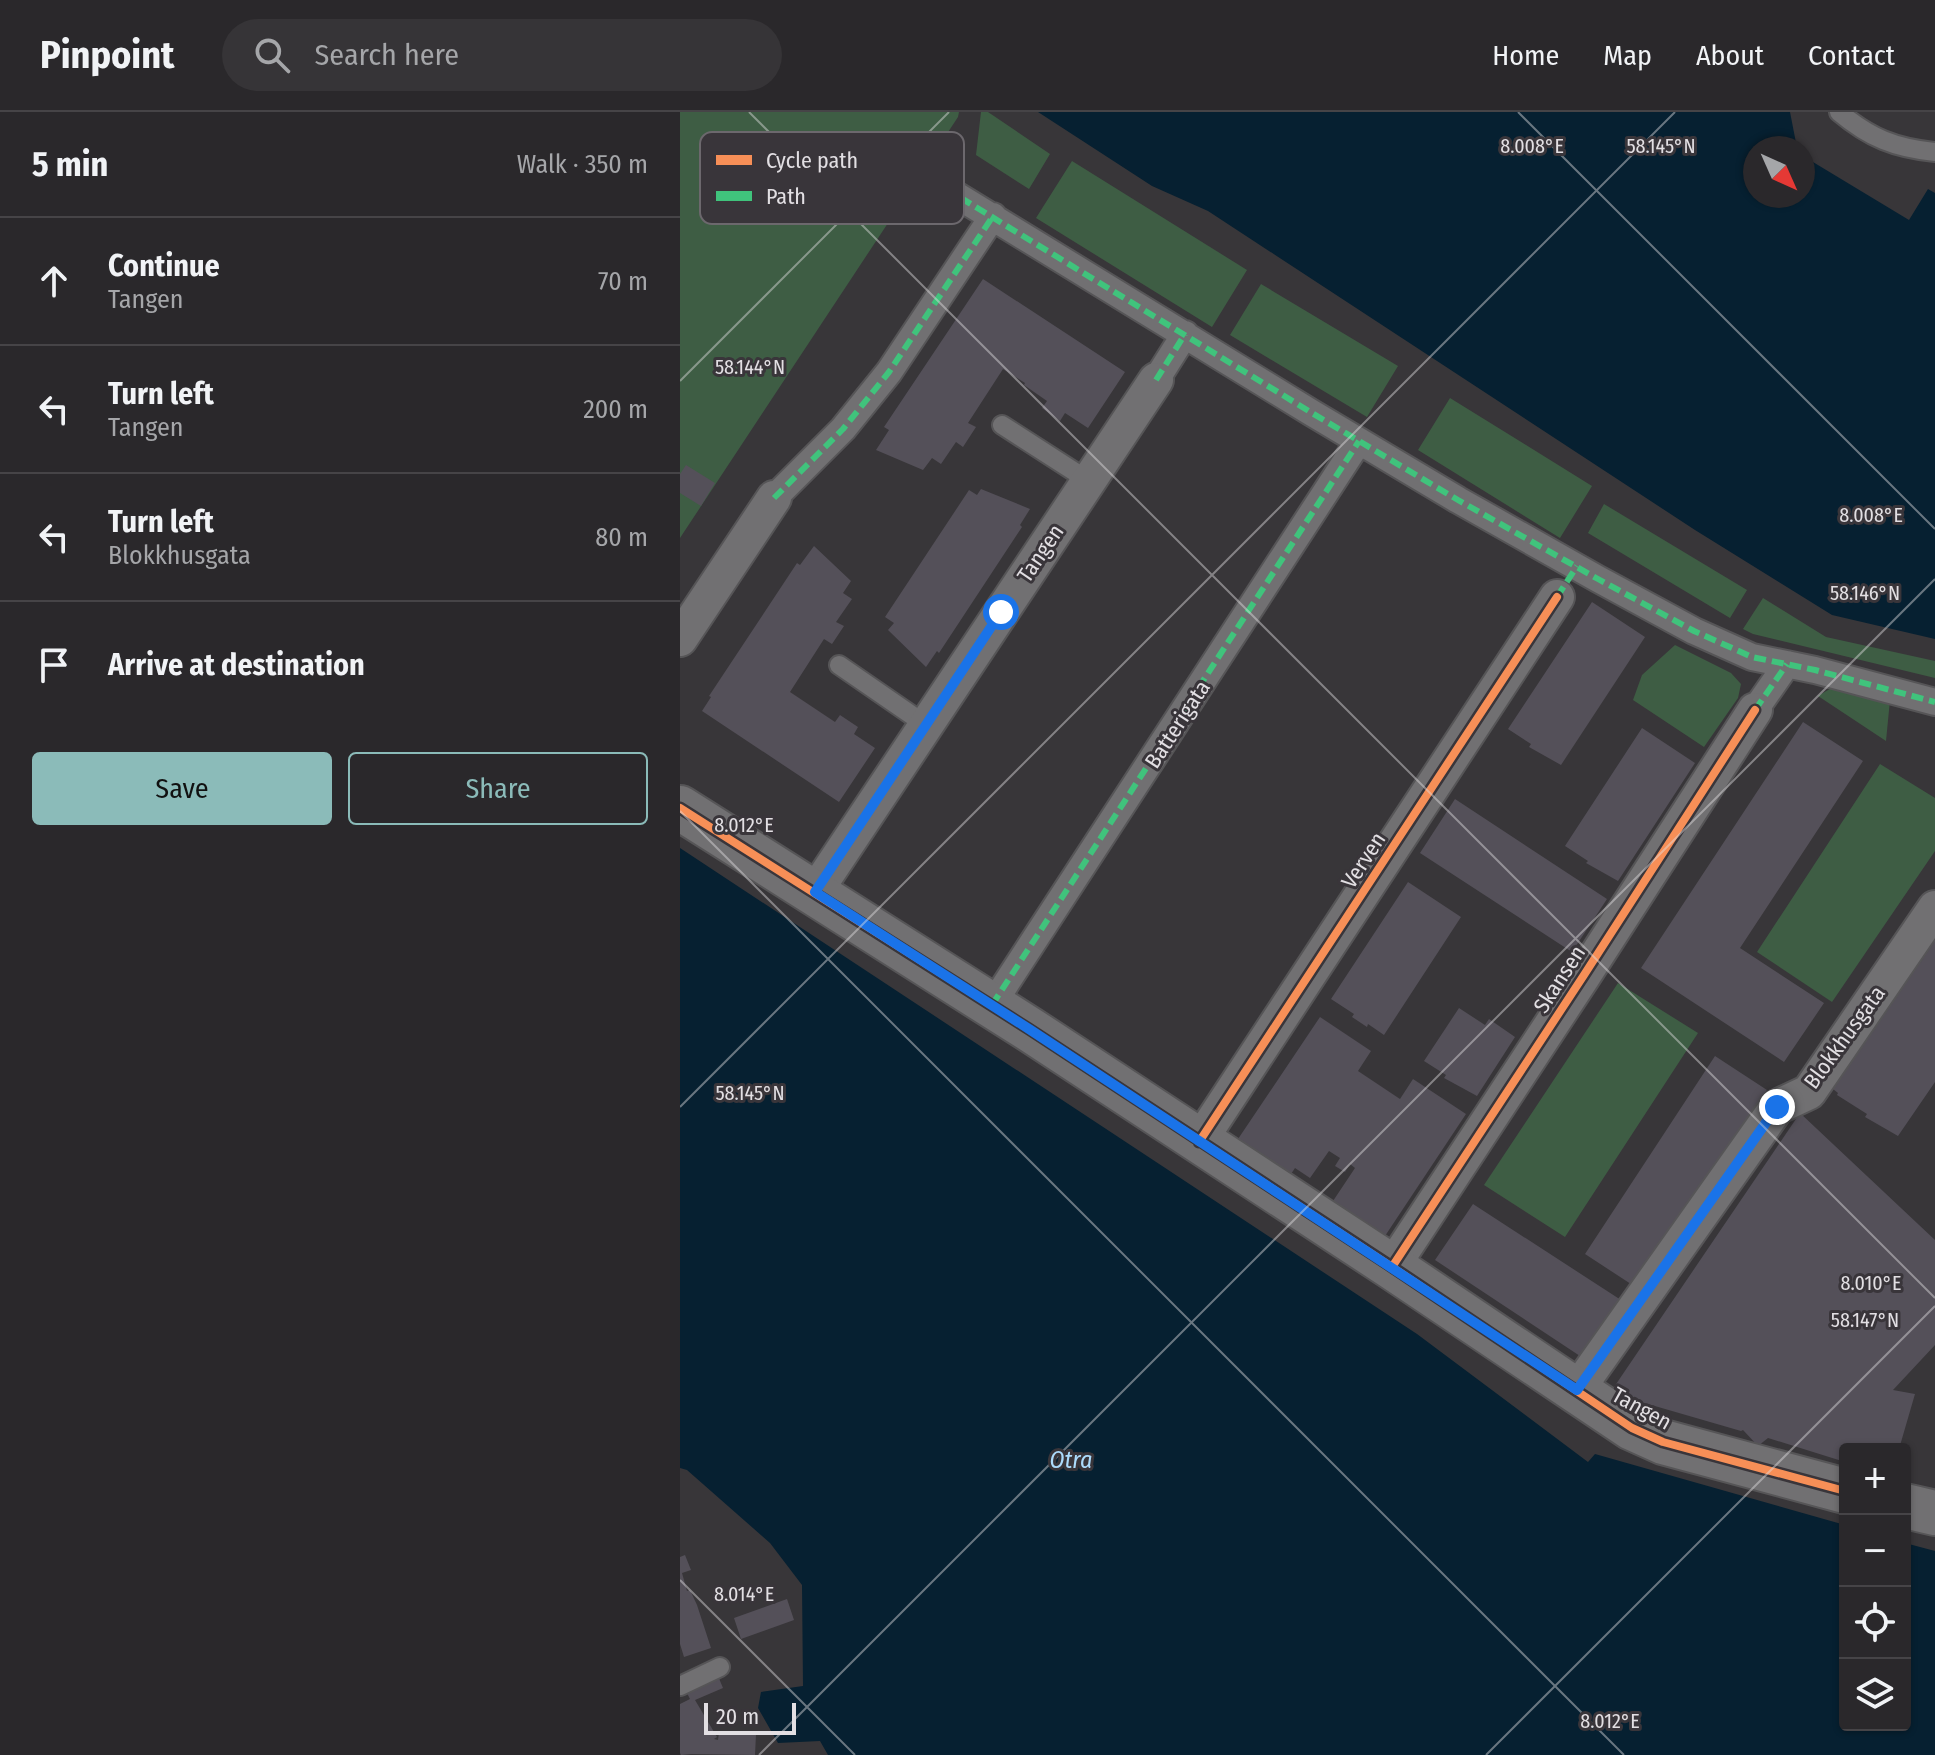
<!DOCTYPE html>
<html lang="en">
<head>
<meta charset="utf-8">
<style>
  body { margin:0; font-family:"Fira Sans Condensed",sans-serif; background:#363437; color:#f1f3f6 }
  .controls { position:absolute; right:24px; bottom:24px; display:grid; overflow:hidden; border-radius:8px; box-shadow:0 2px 6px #0004 }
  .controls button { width:72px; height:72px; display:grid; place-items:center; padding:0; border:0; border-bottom:2px solid #464447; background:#2a282b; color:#f1f3f6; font:40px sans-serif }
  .compass { position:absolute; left:1063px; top:24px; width:72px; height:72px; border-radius:50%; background:#2a282b; box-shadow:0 2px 6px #0004; rotate:135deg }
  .scale { position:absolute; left:24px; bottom:20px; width:92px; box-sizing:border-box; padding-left:8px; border:4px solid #e2dfe3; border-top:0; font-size:22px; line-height:28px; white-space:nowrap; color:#e2dfe3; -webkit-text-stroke:6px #39353a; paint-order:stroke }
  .stop { position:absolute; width:24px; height:24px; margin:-18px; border:6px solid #1a73e8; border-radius:50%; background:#fff }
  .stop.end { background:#1a73e8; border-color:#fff; box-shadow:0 2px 8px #0008 }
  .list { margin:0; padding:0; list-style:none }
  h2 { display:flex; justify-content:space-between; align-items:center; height:104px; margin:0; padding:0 32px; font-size:34px }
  h2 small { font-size:26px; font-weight:400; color:#a5a6a9 }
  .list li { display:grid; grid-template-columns:52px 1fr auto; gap:24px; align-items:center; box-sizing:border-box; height:128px; padding:0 32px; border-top:2px solid #464447 }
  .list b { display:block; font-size:30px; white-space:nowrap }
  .list p { margin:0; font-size:26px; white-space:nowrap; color:#a5a6a9 }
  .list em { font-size:26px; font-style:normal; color:#a5a6a9 }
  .actions { display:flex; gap:16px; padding:24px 32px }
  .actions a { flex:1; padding:18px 0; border:2px solid #8bbbb9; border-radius:8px; text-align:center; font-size:28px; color:#8bbbb9 }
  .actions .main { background:#8bbbb9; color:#111 }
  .icon { flex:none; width:44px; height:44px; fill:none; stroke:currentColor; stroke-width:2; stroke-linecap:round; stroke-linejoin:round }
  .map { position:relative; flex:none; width:1255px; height:1643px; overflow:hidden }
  header { display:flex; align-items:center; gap:48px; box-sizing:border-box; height:112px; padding:0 40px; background:#2a282b; border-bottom:2px solid #464447 }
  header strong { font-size:38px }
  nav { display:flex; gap:44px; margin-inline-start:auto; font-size:28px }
  .search { width:560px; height:72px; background:#363437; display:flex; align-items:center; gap:20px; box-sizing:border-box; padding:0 28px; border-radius:44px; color:#a5a6a9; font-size:30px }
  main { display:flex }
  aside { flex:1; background:#2a282b }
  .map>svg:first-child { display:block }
  .green { fill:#3e5d44 }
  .water { fill:#062031 }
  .building { fill:#545059 }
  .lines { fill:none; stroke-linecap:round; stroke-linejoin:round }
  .service-casing { stroke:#565557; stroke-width:22 }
  .pedestrian-casing { stroke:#565557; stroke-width:30 }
  .minor-casing { stroke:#565557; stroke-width:38 }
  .tertiary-casing { stroke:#565557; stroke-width:48 }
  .service { stroke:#717072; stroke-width:18 }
  .pedestrian { stroke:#717072; stroke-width:26 }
  .minor { stroke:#717072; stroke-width:34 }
  .tertiary { stroke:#717072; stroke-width:44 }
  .quiet { stroke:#40c37c; stroke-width:6; stroke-dasharray:12 6; stroke-linecap:butt }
  .cycleway-casing { stroke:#39353a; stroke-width:13 }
  .cycleway { stroke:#f78f57; stroke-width:8 }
  .route { stroke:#1a73e8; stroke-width:10 }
  .ticks { fill:none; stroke:#e2dfe3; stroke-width:2; stroke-opacity:0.45 }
  .labels { text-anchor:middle; stroke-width:6; stroke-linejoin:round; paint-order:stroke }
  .street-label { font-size:22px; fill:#e2dfe3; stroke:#39353a }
  .water-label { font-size:24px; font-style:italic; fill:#acdbfc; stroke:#39353a }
  .key { fill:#39353a; stroke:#6c686d; stroke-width:2 }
  .key-label { font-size:22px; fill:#e2dfe3 }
  .ticks-label { font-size:20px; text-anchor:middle; fill:#e2dfe3; stroke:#39353a; stroke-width:6; stroke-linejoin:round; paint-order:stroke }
</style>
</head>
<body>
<header>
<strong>Pinpoint</strong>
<div class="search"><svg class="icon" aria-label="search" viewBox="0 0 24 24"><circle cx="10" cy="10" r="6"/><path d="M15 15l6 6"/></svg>Search here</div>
<nav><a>Home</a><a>Map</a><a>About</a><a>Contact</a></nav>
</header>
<main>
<aside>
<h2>5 min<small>Walk · 350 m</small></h2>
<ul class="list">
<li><svg class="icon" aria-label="ahead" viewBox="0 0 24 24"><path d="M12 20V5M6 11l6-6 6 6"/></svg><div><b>Continue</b><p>Tangen</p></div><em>70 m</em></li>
<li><svg class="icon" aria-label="left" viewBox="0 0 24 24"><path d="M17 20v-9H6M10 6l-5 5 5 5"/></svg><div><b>Turn left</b><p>Tangen</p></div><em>200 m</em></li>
<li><svg class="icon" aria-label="left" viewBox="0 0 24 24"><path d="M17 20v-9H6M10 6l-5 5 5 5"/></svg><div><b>Turn left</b><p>Blokkhusgata</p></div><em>80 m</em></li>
<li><svg class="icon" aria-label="arrive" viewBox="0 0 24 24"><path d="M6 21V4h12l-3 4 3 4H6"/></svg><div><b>Arrive at destination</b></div></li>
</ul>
<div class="actions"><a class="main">Save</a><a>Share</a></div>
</aside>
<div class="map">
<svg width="1255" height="1643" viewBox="0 0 1255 1643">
  <rect width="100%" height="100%" fill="#383639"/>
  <path class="green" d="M0 0H279L278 5 0 426Z
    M301 0H308L370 42 349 77 296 43Z
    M392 49 567 158 532 215 356 106Z
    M581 172 718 254 687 305 550 223Z
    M770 286 912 374 880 426 738 338Z
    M924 392 1067 478 1050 506 908 421Z
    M1083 486 1146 525 1255 549V566L1073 522 1063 517Z
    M995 533 1051 561 1061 572 1058 586 1024 635 953 588 962 563Z
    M1153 575 1210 588 1206 629 1138 584Z
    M1200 652 1255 686V739L1152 890 1077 840Z
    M938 871 1018 921 885 1125 804 1073Z"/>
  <path class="water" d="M358 0H1110L1117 36H1075V84H1123V44L1229 108 1248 77 1255 81V527L1152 503 1015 418 528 99 472 74Z
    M0 736 737 1222 908 1350 915 1342 1165 1413V1613H1225V1431L1255 1439V1643H148L140 1629 98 1631 78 1596 81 1580 123 1574 122 1473 90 1431 7 1358 0 1356Z"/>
  <path class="building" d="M303 167 445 260 408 316 385 301 380 309 362 296 367 289 344 273 345 271 323 257 288 311 296 315 283 335 276 330 261 352 252 346 243 358 196 338 209 318 204 315Z
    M6 353 35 371 21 394 0 381V362Z
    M301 377 350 397 340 413 342 415 259 541 257 539 246 555 208 518 214 511 205 505 289 378 297 383Z
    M134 434 171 469 163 481 172 487 156 510 164 514 152 532 144 527 110 580 155 610 160 603 178 615 174 622 195 636 159 690 22 599 31 585 29 584 117 451 120 453Z
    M912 490 965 525 881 653 849 635 851 632 828 617Z
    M1123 610 1183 649 1060 836 1144 891 1104 950 961 856Z
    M962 616 1015 651 938 769 906 751 908 749 885 734Z
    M775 687 927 787 892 840 740 741Z
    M728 770 781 805 704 923 688 912 687 915 672 905 674 902 651 887Z
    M1255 829V970L1218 1024 1185 1005 1187 1002 1157 983 1158 981 1153 977Z
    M779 896 805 913 809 907 835 925 797 984 764 966 766 963 744 949Z
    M640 905 691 939 678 959 720 987 733 967 786 1002 705 1124 653 1089 675 1056 670 1052 665 1060 655 1054 660 1046 649 1039 630 1066 615 1056 611 1062 558 1027Z
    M1035 944 1087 978 957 1176 905 1142Z
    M1120 1001 1255 1128V1233L1213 1278 1235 1282 1219 1337H1165V1350L1088 1326 1078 1334 1063 1318 1061 1319 930 1281Z
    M793 1092 941 1188 903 1246 755 1148Z
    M5 1443 11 1458 2 1461 7 1479 10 1478 17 1493 31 1536 4 1545 0 1532V1445Z
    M107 1487 114 1508 61 1527 54 1506Z
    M38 1564 43 1576 15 1588 37 1625 34 1627 38 1628 39 1620 76 1622 75 1643 11 1642 1 1643 0 1641V1592L10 1587 6 1579Z"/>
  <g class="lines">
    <defs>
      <path id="service" d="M1159 0C1190 26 1215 36 1255 40
        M322 313 409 369
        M159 553 246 613
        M0 1574 40 1555"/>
      <path id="pedestrian" d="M219 48 632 301 778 388 918 467 1014 519 1072 545 1135 558 1255 590
        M476 268 505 222
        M94 386 163 317 209 260 313 104
        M1075 598 1107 552
        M312 893 679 329"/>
      <path id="minor" d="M0 527 94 386
        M135 780 476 268
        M519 1030 877 485
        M712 1155 904 863 1075 598
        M897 1278 1097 995 1129 980 1255 796"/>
      <path id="tertiary" d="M0 696 349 917 712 1155 952 1316 983 1330 1165 1379
        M1225 1394 1255 1401"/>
    </defs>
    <use href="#service" class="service-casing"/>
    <use href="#pedestrian" class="pedestrian-casing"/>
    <use href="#minor" class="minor-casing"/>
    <use href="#tertiary" class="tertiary-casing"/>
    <use href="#service" class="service"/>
    <use href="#pedestrian" class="pedestrian"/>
    <use href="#minor" class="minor"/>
    <use href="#tertiary" class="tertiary"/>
    <path class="quiet" d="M219 48 632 301 778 388 918 467 1014 519 1072 545 1135 558 1255 590
      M476 268 505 222
      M94 386 163 317 209 260 313 104
      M877 485 897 454
      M1075 598 1107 552
      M312 893 679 329"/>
    <defs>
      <path id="cycleway" d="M0 696 349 917 712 1155 952 1316 983 1330 1165 1379
        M519 1030 877 485
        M712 1155 904 863 1075 598"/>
    </defs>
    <use href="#cycleway" class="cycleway-casing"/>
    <use href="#cycleway" class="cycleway"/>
  </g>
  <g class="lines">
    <path class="route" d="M321 500 135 780 349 917 897 1278 1097 995"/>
  </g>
  <path class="ticks" d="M69 0 1255 1186M838 0 1255 417M0 269 269 0M0 699 944 1643M0 995 995 0M0 1468 175 1643M79 1643 1255 467M806 1643 1255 1194"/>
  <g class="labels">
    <g class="street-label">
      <text transform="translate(360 441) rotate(-56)" y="8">Tangen</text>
      <text transform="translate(497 612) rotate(-57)" y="8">Batterigata</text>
      <text transform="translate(683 748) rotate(-57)" y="8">Verven</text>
      <text transform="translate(879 867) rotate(-57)" y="8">Skansen</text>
      <text transform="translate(1164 925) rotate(-54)" y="8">Blokkhusgata</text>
      <text transform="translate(962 1296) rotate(29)" y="8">Tangen</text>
    </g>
    <g class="water-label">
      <text x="391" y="1356">Otra</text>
    </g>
  </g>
  <rect x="20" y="20" width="264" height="92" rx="12" class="key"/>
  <rect x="36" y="43" width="36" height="10" fill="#f78f57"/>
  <rect x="36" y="79" width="36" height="10" fill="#40c37c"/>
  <g class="key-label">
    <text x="86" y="56">Cycle path</text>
    <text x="86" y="92">Path</text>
  </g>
  <g class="ticks-label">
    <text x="852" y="41">8.008°E</text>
    <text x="981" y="41">58.145°N</text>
    <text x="70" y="262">58.144°N</text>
    <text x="1191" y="410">8.008°E</text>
    <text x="1185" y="488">58.146°N</text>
    <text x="64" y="720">8.012°E</text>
    <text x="70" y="988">58.145°N</text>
    <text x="1191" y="1178">8.010°E</text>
    <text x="1185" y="1215">58.147°N</text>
    <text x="64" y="1489">8.014°E</text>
    <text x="930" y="1616">8.012°E</text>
  </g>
</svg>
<div class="controls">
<button>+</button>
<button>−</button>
<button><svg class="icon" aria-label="locate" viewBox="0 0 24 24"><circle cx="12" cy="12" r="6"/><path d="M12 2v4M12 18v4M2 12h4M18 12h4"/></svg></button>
<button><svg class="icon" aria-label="layers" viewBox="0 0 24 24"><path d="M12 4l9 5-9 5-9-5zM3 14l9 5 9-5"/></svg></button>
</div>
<svg class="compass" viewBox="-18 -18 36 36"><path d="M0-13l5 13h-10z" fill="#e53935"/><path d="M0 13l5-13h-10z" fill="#a5a6a9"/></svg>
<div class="scale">20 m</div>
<div class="stop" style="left:321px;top:500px"></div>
<div class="stop end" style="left:1097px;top:995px"></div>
</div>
</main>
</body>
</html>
